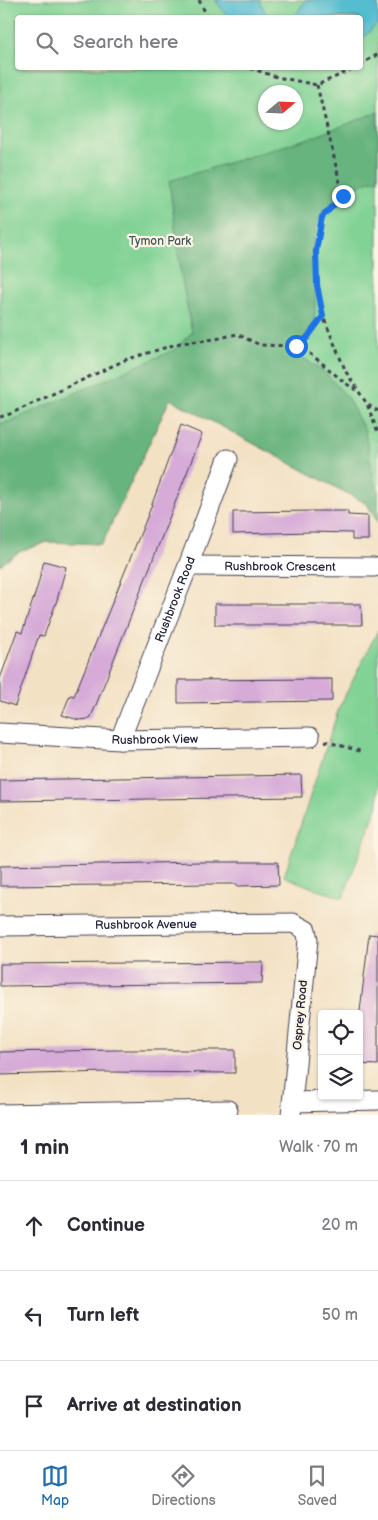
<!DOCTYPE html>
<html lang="en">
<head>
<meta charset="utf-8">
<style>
  body { margin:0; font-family:"Balsamiq Sans",sans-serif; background:#f7f7f7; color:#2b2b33 }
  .controls { position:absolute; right:15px; bottom:15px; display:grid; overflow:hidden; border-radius:5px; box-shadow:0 1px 4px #0004 }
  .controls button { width:45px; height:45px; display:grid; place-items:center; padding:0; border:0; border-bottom:1px solid #e1e1e2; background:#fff; color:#2b2b33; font:25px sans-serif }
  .compass { position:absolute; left:258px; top:85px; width:45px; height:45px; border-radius:50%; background:#fff; box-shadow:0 1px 4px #0004; rotate:71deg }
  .stop { position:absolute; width:15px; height:15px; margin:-11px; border:4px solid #1a73e8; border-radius:50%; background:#fff }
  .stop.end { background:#1a73e8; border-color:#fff; box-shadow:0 1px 5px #0008 }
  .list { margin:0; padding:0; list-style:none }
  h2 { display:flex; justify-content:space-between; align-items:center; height:65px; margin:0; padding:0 20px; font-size:21px }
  h2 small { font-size:16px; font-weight:400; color:#7c7c81 }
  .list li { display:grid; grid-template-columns:32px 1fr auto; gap:15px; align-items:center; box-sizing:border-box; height:90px; padding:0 20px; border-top:1px solid #e1e1e2 }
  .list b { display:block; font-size:19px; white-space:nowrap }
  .list em { font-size:16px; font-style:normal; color:#7c7c81 }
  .icon { flex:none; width:28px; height:28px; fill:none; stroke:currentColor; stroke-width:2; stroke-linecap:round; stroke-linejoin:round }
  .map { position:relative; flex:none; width:378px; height:1115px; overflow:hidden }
  .search { position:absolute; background:#fff; box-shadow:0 1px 4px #0004; left:15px; right:15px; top:15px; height:55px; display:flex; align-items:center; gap:12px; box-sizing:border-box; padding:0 18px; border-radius:5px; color:#7c7c81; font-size:19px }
  .sheet { height:335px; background:#fff }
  nav { display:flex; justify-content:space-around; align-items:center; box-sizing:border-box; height:70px; border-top:1px solid #e1e1e2; background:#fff; font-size:14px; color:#7c7c81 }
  nav a { display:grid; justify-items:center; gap:2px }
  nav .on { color:#1f6fb2 }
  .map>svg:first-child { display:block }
  .green { fill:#81d294; stroke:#527a68; fill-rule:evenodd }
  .forest { fill:#68b47e; stroke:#456b5c }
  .water { fill:#54bdd0; stroke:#3b7086 }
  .building { fill:#d6abd8 }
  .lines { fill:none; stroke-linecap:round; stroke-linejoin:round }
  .minor-casing { stroke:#413f50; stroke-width:21 }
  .path { stroke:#413f50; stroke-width:3; stroke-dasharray:4 4; stroke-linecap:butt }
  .minor { stroke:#fff; stroke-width:19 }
  .route { stroke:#1a73e8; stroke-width:6 }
  .labels { text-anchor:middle; stroke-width:4.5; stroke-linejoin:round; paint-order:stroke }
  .park-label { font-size:12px; fill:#3e5756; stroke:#fcf5e5 }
  .street-label { font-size:12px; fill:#22223b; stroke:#fcf5e5 }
</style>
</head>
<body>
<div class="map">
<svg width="378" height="1115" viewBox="0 0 378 1115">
  <rect width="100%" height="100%" fill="#fcf5e5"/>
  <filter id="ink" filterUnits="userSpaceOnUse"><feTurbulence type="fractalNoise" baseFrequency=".02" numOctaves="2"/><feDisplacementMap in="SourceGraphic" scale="10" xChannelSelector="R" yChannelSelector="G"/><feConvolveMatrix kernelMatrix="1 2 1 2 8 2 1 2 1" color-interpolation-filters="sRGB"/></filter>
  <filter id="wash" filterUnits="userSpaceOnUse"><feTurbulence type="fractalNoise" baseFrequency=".0096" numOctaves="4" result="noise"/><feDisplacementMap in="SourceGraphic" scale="20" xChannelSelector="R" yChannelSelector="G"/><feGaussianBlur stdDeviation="1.12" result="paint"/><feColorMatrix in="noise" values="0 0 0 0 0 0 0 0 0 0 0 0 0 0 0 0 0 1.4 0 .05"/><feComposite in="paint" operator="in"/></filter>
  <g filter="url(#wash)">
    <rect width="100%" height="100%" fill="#f3e1c4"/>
    <path class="green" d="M0 0H378V523L367 504 170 399 102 544 47 542 19 552 0 565ZM18 18H360V68H18ZM266 92H296V122H266Z
      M378 630V804L343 898 315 889 284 876 339 708Z"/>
    <path class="forest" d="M378 112V179L367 182 345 192 322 212 318 220 312 251 315 275V315L310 329 295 352 326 374 347 397 365 431 374 481 378 490V523L367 504 170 399 102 544 47 542 19 552 0 565V424L13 420 174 350 192 332 182 280 169 181 316 136Z"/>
    <path class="water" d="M215 0H259L268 17H270H228Z
      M306 0H378V23L361 40 360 18 294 17Z"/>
    <g id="blocks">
      <path class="building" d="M181 425 202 434 96 705 90 719 79 720 62 715 70 695 74 696 148 515Z
        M314 511H348V515L368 516V540H352V533L310 532 233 534V512Z
        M44 561 66 567 57 600 44 636 39 635 15 706 0 701V679L17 631 22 633 37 588Z
        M215 604H361L362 625H215Z
        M332 679V701L178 703V680Z
        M301 775 302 797 0 801V780Z
        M200 862H278L279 885 237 886V884H217L0 886V866Z
        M369 934 378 935V1065L359 1064V1020Z
        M263 962 262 983 0 986V964Z
        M116 1050H235V1073L107 1072 0 1075V1052Z"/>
    </g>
  </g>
  <g filter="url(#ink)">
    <use href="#blocks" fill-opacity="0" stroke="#413f50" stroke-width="1"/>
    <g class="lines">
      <defs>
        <g id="minor">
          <path id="s1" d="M188 566 374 567"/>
          <path id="s2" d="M0 733 120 740 310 737"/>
          <path id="s3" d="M120 740 188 566 228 459"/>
          <path id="s4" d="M0 926 293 923 306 930 308 940 291 1115"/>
          <path d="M292 1102 378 1100"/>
          <path d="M0 1114 228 1110"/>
        </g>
      </defs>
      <use href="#minor" class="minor-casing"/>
      <path class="path" d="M199 0 208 18
        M360 65 378 54
        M250 68 277 77 317 85 356 68
        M317 85 343 196 322 217 316 251 317 285 323 316 346 372 367 404 378 433
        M295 346C319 356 334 377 356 390
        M368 405 378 411
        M0 417 10 414 125 360 180 343 216 339 237 334 260 345 295 346 307 338 323 317
        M325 741 363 752"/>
      <use href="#minor" class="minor"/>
    </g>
  </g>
  <g class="lines" filter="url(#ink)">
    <path class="route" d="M296 346 307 338 323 316 317 285 316 251 322 217 343 196"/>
  </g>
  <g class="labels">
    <g class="park-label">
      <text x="160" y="245">Tymon Park</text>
    </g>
    <g class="street-label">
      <text dy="4" stroke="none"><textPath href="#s1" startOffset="92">Rushbrook Crescent</textPath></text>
      <text dy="4" stroke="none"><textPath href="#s3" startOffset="151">Rushbrook Road</textPath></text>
      <text dy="4" stroke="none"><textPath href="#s2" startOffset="155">Rushbrook View</textPath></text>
      <text dy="4" stroke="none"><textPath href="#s4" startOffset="146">Rushbrook Avenue</textPath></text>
      <text transform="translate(300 1015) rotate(-85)" y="4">Osprey Road</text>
    </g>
  </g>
</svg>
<div class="controls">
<button><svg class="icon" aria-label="locate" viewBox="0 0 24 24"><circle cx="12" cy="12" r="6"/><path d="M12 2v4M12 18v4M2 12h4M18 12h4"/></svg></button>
<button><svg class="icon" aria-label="layers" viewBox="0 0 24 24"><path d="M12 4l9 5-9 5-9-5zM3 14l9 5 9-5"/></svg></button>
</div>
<svg class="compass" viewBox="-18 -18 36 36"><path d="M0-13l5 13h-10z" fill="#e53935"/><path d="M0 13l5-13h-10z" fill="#7c7c81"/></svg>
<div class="stop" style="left:296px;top:346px"></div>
<div class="stop end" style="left:343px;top:196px"></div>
<div class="search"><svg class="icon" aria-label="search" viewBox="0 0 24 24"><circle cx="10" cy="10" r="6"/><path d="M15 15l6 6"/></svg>Search here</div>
</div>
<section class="sheet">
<h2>1 min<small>Walk · 70 m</small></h2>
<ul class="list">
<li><svg class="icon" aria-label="ahead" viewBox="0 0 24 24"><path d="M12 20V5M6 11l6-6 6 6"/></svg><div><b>Continue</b></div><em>20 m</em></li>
<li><svg class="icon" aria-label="left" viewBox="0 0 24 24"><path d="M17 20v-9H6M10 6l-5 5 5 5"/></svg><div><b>Turn left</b></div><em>50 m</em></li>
<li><svg class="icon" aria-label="arrive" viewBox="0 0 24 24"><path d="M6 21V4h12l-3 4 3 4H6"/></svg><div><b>Arrive at destination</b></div></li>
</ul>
</section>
<nav>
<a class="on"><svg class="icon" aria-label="map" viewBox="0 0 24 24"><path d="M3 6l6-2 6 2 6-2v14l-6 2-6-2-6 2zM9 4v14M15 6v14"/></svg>Map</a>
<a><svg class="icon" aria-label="directions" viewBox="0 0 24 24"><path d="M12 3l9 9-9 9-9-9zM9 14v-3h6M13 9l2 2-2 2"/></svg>Directions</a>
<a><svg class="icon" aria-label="saved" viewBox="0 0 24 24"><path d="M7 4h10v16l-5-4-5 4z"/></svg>Saved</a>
</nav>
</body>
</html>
